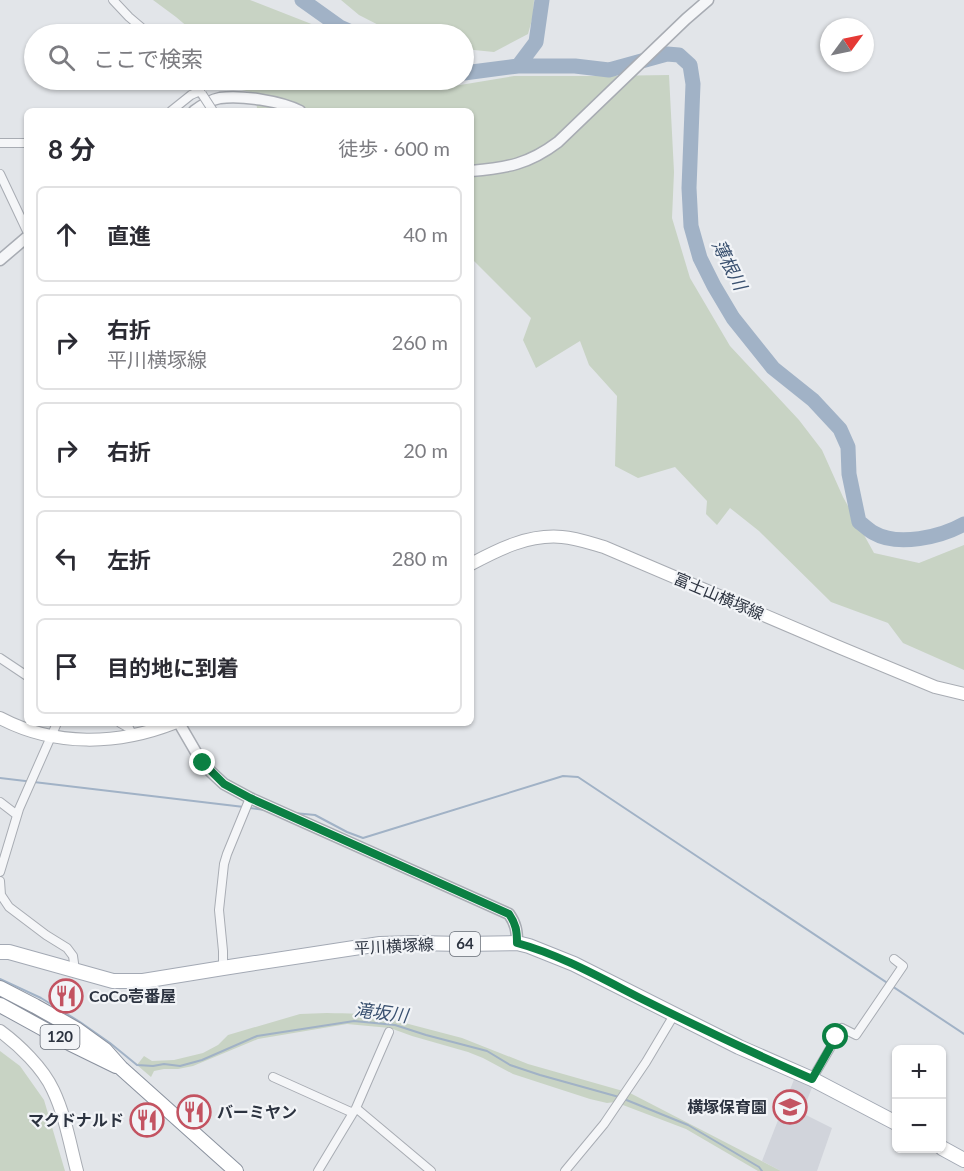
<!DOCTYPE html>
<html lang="ja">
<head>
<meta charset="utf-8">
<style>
  body { margin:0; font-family:Lato,"Noto Sans JP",sans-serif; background:#f7f7f7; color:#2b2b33 }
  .controls { position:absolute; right:18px; bottom:18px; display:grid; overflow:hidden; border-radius:9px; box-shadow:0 2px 4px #0004 }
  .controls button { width:54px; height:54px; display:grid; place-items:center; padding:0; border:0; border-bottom:2px solid #e1e1e2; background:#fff; color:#2b2b33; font:30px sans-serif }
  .compass { position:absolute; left:820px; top:18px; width:54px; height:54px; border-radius:50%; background:#fff; box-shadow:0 2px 4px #0004; rotate:57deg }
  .stop { position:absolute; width:18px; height:18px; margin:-14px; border:4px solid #0b8043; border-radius:50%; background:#fff }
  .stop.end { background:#0b8043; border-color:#fff; box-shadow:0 2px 6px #0008 }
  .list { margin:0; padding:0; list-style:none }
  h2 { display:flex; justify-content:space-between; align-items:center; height:78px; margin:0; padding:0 24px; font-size:26px }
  h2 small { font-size:20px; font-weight:400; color:#7c7c81 }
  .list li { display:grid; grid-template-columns:39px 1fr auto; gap:18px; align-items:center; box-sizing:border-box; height:96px; margin:0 12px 12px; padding:0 12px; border:2px solid #e1e1e2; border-radius:9px }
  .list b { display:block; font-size:22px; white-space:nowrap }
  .list p { margin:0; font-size:20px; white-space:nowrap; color:#7c7c81 }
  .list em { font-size:20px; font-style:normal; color:#7c7c81 }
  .icon { flex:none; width:33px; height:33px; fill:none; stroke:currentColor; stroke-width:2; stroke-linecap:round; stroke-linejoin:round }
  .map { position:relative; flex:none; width:964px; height:1171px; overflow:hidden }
  .search { position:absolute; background:#fff; box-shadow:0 2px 4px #0004; left:24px; top:24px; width:450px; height:66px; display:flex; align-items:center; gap:15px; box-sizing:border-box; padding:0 21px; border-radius:33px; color:#7c7c81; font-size:22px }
  .panel { position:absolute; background:#fff; box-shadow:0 2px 4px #0004; left:24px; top:108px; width:450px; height:618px; border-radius:9px }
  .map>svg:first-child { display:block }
  .built { fill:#d1d4db }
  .green { fill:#c8d3c4 }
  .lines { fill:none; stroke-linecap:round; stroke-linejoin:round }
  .stream { stroke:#a1b2c6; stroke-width:2 }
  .river { stroke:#a1b2c6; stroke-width:15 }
  .minor-casing { stroke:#a8acb3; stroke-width:10 }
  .tertiary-casing { stroke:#a8acb3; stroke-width:13 }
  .secondary-casing { stroke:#a8acb3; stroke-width:14 }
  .primary-casing { stroke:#a3a9b4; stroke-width:16 }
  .trunk-casing { stroke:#8b929f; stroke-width:16 }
  .minor { stroke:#f5f6f8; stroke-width:8 }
  .tertiary { stroke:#f5f6f8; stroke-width:10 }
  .secondary { stroke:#fff; stroke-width:12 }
  .primary { stroke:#fff; stroke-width:14 }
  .trunk { stroke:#fff; stroke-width:14 }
  .minor-bridge-casing { stroke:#a8acb3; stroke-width:10; stroke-linecap:butt }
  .minor-bridge { stroke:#f5f6f8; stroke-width:8 }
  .route { stroke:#0b8043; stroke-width:8 }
  .labels { text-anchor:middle; stroke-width:4.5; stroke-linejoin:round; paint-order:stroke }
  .shield { fill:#f2f4f7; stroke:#676d77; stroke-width:1.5 }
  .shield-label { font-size:15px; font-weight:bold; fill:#2c3340 }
  .street-label { font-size:16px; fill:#2c3340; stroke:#f2f4f7 }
  .poi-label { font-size:16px; font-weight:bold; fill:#2c3340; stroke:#f2f4f7; text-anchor:start }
  .water-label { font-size:18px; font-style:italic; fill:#3a5170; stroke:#f2f4f7 }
</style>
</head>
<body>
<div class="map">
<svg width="964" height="1171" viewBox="0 0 964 1171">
  <rect width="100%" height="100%" fill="#e2e5e9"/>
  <path class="built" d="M795 1077 813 1085 802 1113 832 1128 817 1171H781L762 1161Z"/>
  <path class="green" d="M153 0H250L337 34H196L176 17Z
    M341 0H534L533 16 528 34 494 52 464 49V34H396L359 15Z
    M669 75 674 172 672 218 690 278 730 346 799 420 822 450 843 497 874 553 919 563 964 545V670L903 643 888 623 831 602 759 531 730 508 717 525 706 514 707 501 675 467 638 478 615 466 617 396 589 365 580 341 536 368 523 340 531 318 471 258V111H228L234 108H257L255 93 233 88 228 80H414L430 90 514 76H602Z
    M327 1013C349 1014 381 1012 401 1022L462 1038 528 1064 630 1093 781 1171H758L686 1129 615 1102 607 1103 590 1099 556 1088 513 1074 483 1058 468 1052 412 1036 390 1028 347 1024 258 1039 193 1066 178 1069H164L154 1071 151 1077 137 1065 144 1056 152 1061 174 1060 203 1053 218 1045 228 1035 300 1014Z
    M0 1051 20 1066 44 1100 65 1171H0Z"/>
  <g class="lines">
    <path class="stream" d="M0 778 244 807
      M250 808 265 810
      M294 813 315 815 347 832 363 838 563 776 578 777 964 1034
      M0 979 41 998 80 1022 110 1043 137 1065 153 1066 164 1064 180 1066 202 1060 257 1036 354 1021 395 1025 426 1035 487 1051 510 1065 540 1075 619 1097
      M624 1099 688 1125 759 1167 762 1171"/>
    <path class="river" d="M302 0 340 27 356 34
      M518 66 536 42 542 0
      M464 73 518 66H575L609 70 667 54 679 55 690 65 693 84 689 188 691 226 700 258 714 286 733 318 773 368 813 400 840 429 848 447 849 474 859 522C864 525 868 530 874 533 898 547 941 537 964 524"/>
    <defs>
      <path id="minor" d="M113 0 129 17 149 34
        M191 80 201 94
        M171 111 191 95 200 91
        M0 143H27
        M0 174 27 231
        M0 658 27 676
        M120 723 129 728 133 736
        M0 802 17 815
        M0 872 19 809 57 723
        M0 881 1 895 9 907 46 935 67 948 73 956 75 970
        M223 968V951L219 910 224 864 227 854 250 798
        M273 1077 353 1113
        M812 1079 842 1028 856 1035 903 966 894 959
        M356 1108 431 1171
        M318 1171 356 1108 389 1032
        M565 1171 604 1124 646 1062 674 1015"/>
      <path id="tertiary" d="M194 111C202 105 210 100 220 98 241 95 281 101 300 111
        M471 171C507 168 529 164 558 142L686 19 708 0
        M0 260 27 237
        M179 723 197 754 210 771 224 784 250 798 509 914C516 924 517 931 517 943"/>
      <path id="secondary" d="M471 564C499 549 529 534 562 537 576 538 590 543 604 547L841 648 935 687 964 694
        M0 718C55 747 118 745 174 723
        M0 1031C19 1045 43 1068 53 1090 65 1115 70 1144 77 1171"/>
      <path id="primary" d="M0 952H9L113 981H143L223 968 380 944 414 943 463 944 517 943 529 946 574 964 739 1047 812 1079 896 1123
        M942 1148 964 1160"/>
      <path id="trunk" d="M0 988 35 1006 76 1029 105 1050 121 1068 236 1171
        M0 1005 71 1044 116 1066"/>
    </defs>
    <use href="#minor" class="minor-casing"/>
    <use href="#tertiary" class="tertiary-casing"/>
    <use href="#secondary" class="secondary-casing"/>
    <use href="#primary" class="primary-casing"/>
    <use href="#trunk" class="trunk-casing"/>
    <use href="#minor" class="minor"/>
    <use href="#tertiary" class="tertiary"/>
    <use href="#secondary" class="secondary"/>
    <use href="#primary" class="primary"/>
    <use href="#trunk" class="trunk"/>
    <defs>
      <path id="minor-bridge" d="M202 94 213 111"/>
    </defs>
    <use href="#minor-bridge" class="minor-bridge-casing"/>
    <use href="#minor-bridge" class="minor-bridge"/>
  </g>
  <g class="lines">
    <path class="route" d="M203 763 224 784 250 798 509 914C516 924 517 931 517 943 561 955 601 978 642 999 698 1027 755 1054 812 1079L836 1037"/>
  </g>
  <defs>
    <symbol id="restaurant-ring" viewBox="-11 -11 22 22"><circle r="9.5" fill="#f2f4f7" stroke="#c35361" stroke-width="1.5"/><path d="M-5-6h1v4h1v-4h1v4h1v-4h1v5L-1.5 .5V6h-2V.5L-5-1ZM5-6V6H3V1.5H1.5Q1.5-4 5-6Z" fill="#c35361"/></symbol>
    <symbol id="school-ring" viewBox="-11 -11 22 22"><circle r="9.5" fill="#f2f4f7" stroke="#c35361" stroke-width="1.5"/><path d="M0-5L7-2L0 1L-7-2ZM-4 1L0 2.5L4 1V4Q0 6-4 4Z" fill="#c35361"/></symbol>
  </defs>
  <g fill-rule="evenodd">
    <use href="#restaurant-ring" x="47" y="977" width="38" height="38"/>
    <use href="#school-ring" x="771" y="1088" width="38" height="38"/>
    <use href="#restaurant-ring" x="175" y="1093" width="38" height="38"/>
    <use href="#restaurant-ring" x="128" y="1101" width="38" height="38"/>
  </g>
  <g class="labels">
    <g class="shield">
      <rect x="450" y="932" width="30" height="24" rx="4.5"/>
      <rect x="40.5" y="1025" width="39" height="24" rx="4.5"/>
    </g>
    <g class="shield-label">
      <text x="465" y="949">64</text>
      <text x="60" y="1042">120</text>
    </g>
    <g class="street-label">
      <text transform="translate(719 596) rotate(23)" y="6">富士山横塚線</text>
      <text transform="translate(394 946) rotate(-3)" y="6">平川横塚線</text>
    </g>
    <g class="poi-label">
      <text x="89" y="1002">CoCo壱番屋</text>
      <text x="767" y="1113" text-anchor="end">横塚保育園</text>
      <text x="217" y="1118">バーミヤン</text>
      <text x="124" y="1126" text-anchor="end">マクドナルド</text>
    </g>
    <g class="water-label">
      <text transform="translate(729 265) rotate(63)" y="6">薄根川</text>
      <text transform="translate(381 1013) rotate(7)" y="6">滝坂川</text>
    </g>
  </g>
</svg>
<div class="controls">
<button>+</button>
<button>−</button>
</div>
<svg class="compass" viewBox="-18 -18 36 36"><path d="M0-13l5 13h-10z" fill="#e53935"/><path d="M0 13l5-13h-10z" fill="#7c7c81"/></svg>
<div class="stop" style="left:836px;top:1037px"></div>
<div class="stop end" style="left:203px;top:763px"></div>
<div class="search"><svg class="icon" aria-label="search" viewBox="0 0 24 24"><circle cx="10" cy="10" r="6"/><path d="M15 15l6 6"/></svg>ここで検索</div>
<section class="panel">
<h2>8 分<small>徒歩 · 600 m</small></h2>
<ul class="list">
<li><svg class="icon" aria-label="ahead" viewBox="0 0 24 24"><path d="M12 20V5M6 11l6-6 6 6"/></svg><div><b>直進</b></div><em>40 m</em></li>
<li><svg class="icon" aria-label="right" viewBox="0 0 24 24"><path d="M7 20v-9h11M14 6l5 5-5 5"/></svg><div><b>右折</b><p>平川横塚線</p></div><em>260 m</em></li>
<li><svg class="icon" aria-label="right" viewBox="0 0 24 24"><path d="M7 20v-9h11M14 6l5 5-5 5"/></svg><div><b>右折</b></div><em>20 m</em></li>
<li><svg class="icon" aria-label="left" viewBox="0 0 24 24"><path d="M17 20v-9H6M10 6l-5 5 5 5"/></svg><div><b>左折</b></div><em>280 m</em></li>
<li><svg class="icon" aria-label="arrive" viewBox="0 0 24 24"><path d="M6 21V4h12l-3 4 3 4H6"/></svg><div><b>目的地に到着</b></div></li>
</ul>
</section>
</div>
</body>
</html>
